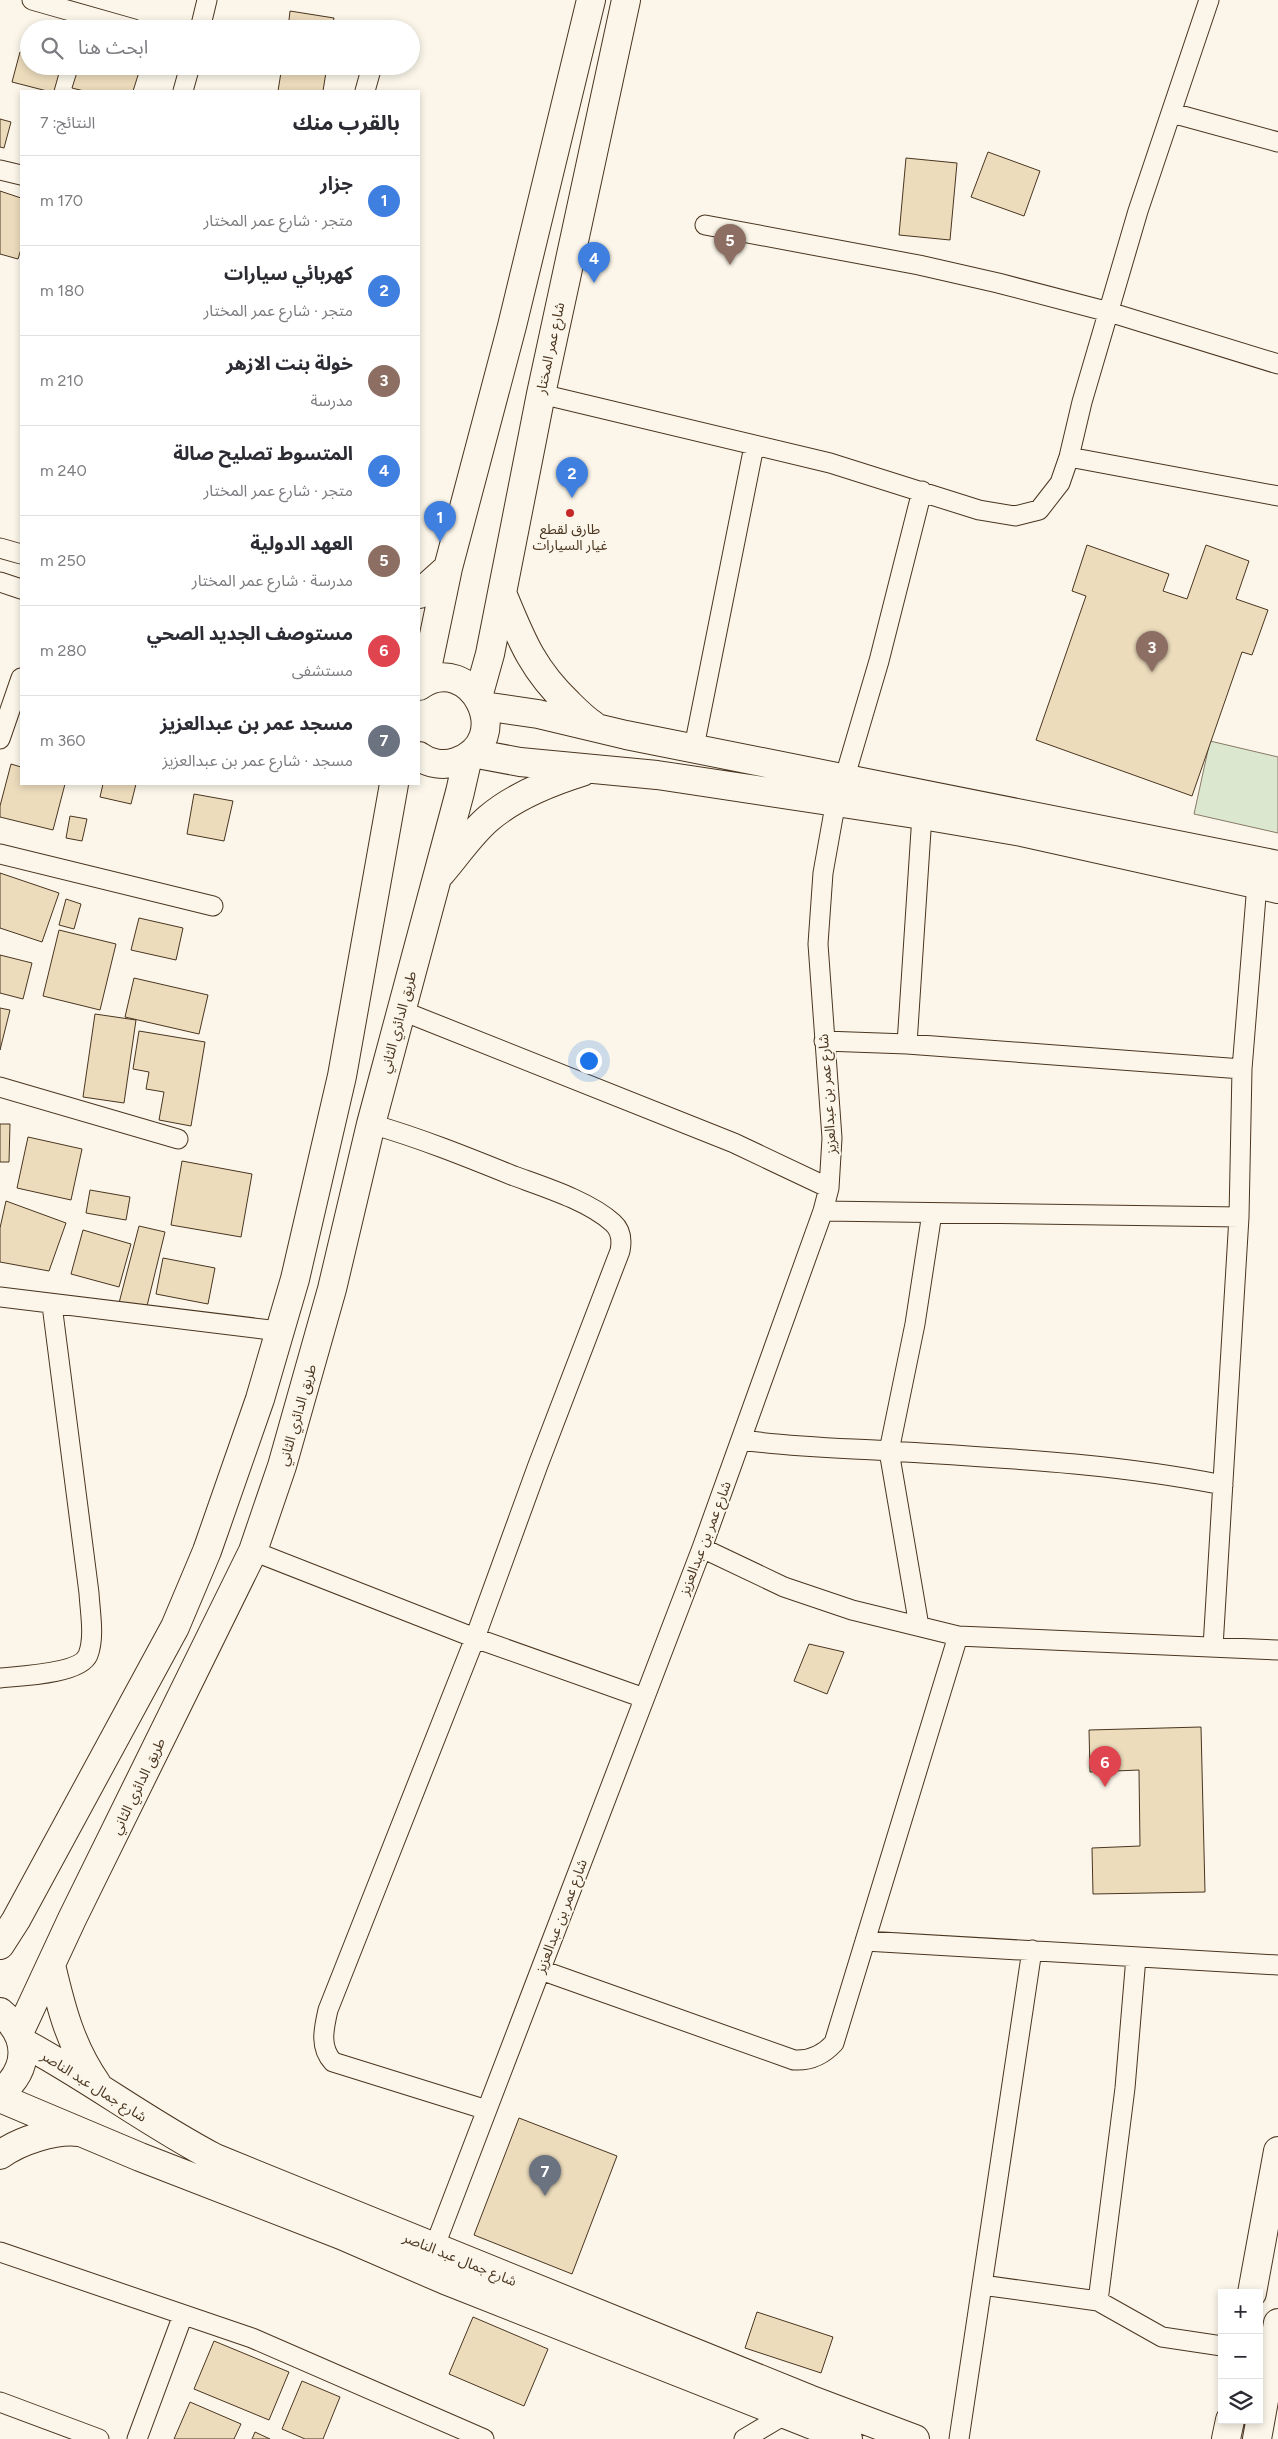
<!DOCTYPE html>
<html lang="ar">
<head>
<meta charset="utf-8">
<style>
  body { margin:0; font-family:Figtree,"Noto Sans Arabic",sans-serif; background:#f2f2f3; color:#2b2b33; direction:rtl }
  .controls { position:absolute; right:15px; bottom:15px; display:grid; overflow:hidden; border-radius:0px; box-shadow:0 2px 8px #0003 }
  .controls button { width:45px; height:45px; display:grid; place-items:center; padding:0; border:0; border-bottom:1px solid #e1e1e2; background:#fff; color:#2b2b33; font:25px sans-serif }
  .you { position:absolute; left:588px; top:1060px; width:18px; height:18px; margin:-12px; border:4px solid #fff; border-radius:50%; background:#1a73e8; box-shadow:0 0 0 8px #1a73e833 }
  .badge { display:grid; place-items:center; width:32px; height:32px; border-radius:50%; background:#c62828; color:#fff; font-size:16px; font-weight:700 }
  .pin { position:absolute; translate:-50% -41px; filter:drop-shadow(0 1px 2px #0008) }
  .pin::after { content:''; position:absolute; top:26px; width:18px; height:15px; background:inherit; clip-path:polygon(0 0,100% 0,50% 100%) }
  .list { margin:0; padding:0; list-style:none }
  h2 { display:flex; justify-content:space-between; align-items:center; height:65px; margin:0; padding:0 20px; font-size:21px }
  h2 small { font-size:16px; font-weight:400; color:#7c7c81 }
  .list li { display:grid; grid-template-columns:32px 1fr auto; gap:15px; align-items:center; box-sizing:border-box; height:90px; padding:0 20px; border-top:1px solid #e1e1e2 }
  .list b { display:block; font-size:19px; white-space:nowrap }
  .list p { margin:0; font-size:16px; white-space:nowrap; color:#7c7c81 }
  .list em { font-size:16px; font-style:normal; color:#7c7c81 }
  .icon { flex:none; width:28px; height:28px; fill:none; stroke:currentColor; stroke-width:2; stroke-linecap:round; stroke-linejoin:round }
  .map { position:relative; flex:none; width:1278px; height:2439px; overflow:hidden; direction:ltr }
  .search { position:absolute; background:#fff; box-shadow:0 2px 8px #0003; left:20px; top:20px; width:400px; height:55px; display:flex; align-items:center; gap:12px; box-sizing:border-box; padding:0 18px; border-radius:28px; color:#7c7c81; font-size:19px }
  .panel { position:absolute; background:#fff; box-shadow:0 2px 8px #0003; left:20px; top:90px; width:400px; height:695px; border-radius:0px; direction:rtl }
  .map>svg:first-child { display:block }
  .green { fill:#dce7d0; stroke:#887966 }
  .building { fill:#ecdcbc; stroke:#4a3520 }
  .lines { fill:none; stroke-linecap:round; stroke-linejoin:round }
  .minor-casing { stroke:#4a3520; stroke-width:21 }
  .primary-casing { stroke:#4a3520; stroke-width:30 }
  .minor { stroke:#fbf6e9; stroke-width:19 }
  .primary { stroke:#fbf6e9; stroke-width:28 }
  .poi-dot { fill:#c62828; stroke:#fbf6e9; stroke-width:2 }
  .labels { text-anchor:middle; stroke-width:4; stroke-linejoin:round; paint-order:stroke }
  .street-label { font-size:14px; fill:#4a3520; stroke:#fbf6e9 }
  .poi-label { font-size:14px; fill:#4a3520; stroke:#fbf6e9 }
</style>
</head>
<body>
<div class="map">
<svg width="1278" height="2439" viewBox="0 0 1278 2439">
  <rect width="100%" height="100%" fill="#fbf6e9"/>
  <path class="green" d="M1210 741 1278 757V833L1194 814Z"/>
  <path class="building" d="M290 11 334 18 332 29H288Z
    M20 52 29 54V66H61L54 91H47L12 82Z
    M79 66H131L140 69 133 91H84L72 88Z
    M282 66H327L323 91H278Z
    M0 119 11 122 4 148 0 147Z
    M988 152 1040 171 1024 216 971 197Z
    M906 158 957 163 950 240 899 235Z
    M0 191 21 198V249L18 259 0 254Z
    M1087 545 1169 574 1163 591 1187 599 1206 545 1249 561 1236 599 1268 610 1252 655 1242 652 1192 796 1036 740 1086 596 1072 591Z
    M11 764 21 767V784H65L53 830 0 817V806Z
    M103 784H136L131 804 100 797Z
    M194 794 233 801 224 841 187 834Z
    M70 816 87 819 82 841 66 838Z
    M0 873 59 893 42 942 0 928Z
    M66 899 81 904 74 929 59 925Z
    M139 918 183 928 176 960 131 950Z
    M59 930 116 944 100 1010 43 996Z
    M0 955 32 963 23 999 0 993Z
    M134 978 208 995 199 1034 125 1017Z
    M0 1008 10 1010 0 1050Z
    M95 1014 136 1020 124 1103 83 1097Z
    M139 1031 205 1042 191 1126 159 1120 164 1092 146 1089 149 1072 133 1069Z
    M0 1124H10L9 1162H0Z
    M28 1137 82 1149 71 1200 17 1188Z
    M182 1161 252 1174 241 1237 171 1225Z
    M90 1190 130 1197 126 1220 86 1213Z
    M6 1201 66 1223 49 1271 0 1262V1228Z
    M139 1226 165 1232 146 1310 119 1303Z
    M83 1230 131 1244 119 1287 71 1274Z
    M163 1258 215 1268 208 1304 156 1294Z
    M809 1644 844 1652 827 1694 794 1681Z
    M1201 1727 1205 1892 1093 1894 1092 1848 1140 1846 1139 1770 1090 1772 1089 1730Z
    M519 2118 617 2156 572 2274 474 2235Z
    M757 2312 833 2337 821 2373 745 2348Z
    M473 2317 548 2349 524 2406 449 2374Z
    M214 2341 289 2372 269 2420 194 2389Z
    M302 2381 340 2397 323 2439H305L282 2429Z
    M190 2402 241 2424 234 2439H174Z
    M255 2432 270 2439H252Z"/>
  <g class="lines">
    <defs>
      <path id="minor" d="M32 0 134 29
        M200 29 207 0
        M183 91 190 66
        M365 91 372 66
        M1172 113 1278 142
        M0 170 21 175
        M705 225 919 265 998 283 1109 312 1278 364
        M541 394 830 463 979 510 1015 516 1039 510 1060 483 1069 457 1082 402 1138 211 1209 0
        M1069 457 1278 496
        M0 548 21 554
        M0 582 21 589
        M0 739 21 678
        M694 747 754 446
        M0 854 213 906
        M400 1010 734 1143 829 1188
        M824 1041 907 1044 1242 1069
        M907 1044 922 815
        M0 1087 178 1139
        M371 1124C420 1138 467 1157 514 1176 544 1187 589 1201 613 1223 622 1231 622 1241 620 1251L538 1465 475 1638 328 2010C324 2028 319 2047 333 2062L487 2110
        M823 1211 1239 1217
        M0 1297 279 1331
        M742 1440C791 1447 840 1448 890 1451 1001 1458 1113 1463 1223 1485
        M702 1548 784 1587 852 1610 958 1636 1278 1650
        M253 1551 475 1638 644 1698
        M919 1626 889 1451 915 1324 932 1213
        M1213 1647 1239 1217 1242 1069 1257 884
        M0 1678C19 1676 80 1674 88 1655 95 1637 90 1612 89 1593L52 1305
        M865 1941 1278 1965
        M541 1970 794 2060C810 2061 823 2055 834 2043L958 1636
        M434 2248 702 1548 823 1211 829 1188 832 1138 818 944 823 873 833 817 879 661 922 491
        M0 2252 252 2338 484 2439
        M982 2285 1098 2301 1162 2337 1222 2346
        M1098 2301 1125 2088 1136 1957
        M0 2402 99 2439
        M137 2439 183 2315
        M744 2439 791 2411
        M959 2439 1032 1950"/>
      <path id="primary" d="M502 593C521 639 532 669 569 704 577 712 584 719 593 725
        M419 594 448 568
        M424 683 448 568 512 326 591 0
        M419 686C471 649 518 741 456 762 444 766 429 764 419 756
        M478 697 490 654 541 394 626 0
        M483 706 538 714 626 735 1278 865
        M472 753 520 762 657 775 922 815 1022 832 1278 889
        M441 873C456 856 471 833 489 818 515 796 550 782 582 772
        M0 1945 16 1920 175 1627 207 1551 260 1399 295 1279 342 1076 394 784
        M51 1965C61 2008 71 2047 97 2084
        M0 2012C30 2036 30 2069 0 2093
        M19 2033 72 1919 253 1551 282 1466 332 1289 371 1124 460 792 468 757
        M22 2042C88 2077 148 2123 215 2158L809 2399 915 2439
        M0 2098 140 2157 341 2235 445 2280 848 2439
        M0 2155C19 2141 55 2129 79 2132
        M1252 2293 1278 2151
        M1226 2439 1230 2420
        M1257 2439 1278 2323"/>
    </defs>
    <use href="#minor" class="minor-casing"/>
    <use href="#primary" class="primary-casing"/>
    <use href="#minor" class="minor"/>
    <use href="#primary" class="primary"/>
  </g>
  <circle class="poi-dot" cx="570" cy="513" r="5"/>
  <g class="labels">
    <g class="street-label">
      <text transform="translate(550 348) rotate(-78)" y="5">شارع عمر المختار</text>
      <text transform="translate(398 1022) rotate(-75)" y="5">طريق الدائري الثاني</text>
      <text transform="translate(827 1094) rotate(-94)" y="5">شارع عمر بن عبدالعزيز</text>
      <text transform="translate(297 1415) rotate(-74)" y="5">طريق الدائري الثاني</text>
      <text transform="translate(705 1538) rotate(-69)" y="5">شارع عمر بن عبدالعزيز</text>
      <text transform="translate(138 1786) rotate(-64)" y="5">طريق الدائري الثاني</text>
      <text transform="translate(561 1916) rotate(-69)" y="5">شارع عمر بن عبدالعزيز</text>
      <text transform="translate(94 2086) rotate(32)" y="5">شارع جمال عبد الناصر</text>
      <text transform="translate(460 2259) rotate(22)" y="5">شارع جمال عبد الناصر</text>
    </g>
    <g class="poi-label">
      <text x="570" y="534">طارق لقطع<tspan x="570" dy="16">غيار السيارات</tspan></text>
    </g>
  </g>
</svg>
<div class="controls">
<button>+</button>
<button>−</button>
<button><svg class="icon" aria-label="layers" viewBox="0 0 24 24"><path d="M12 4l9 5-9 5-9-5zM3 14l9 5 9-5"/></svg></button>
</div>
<div class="you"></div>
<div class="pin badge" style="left:440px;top:542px;background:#3f7fe0">1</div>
<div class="pin badge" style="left:572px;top:498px;background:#3f7fe0">2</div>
<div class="pin badge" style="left:1152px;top:672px;background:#8d6e63">3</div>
<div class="pin badge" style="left:594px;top:283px;background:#3f7fe0">4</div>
<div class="pin badge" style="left:730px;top:265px;background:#8d6e63">5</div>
<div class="pin badge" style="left:1105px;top:1787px;background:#e0444e">6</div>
<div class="pin badge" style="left:545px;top:2196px;background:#6b7280">7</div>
<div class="search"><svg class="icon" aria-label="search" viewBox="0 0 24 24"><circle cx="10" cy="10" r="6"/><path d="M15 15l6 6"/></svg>ابحث هنا</div>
<section class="panel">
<h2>بالقرب منك<small>النتائج: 7</small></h2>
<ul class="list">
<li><span class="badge" style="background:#3f7fe0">1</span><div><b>جزار</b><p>متجر · شارع عمر المختار</p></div><em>170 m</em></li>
<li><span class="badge" style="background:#3f7fe0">2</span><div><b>كهربائي سيارات</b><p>متجر · شارع عمر المختار</p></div><em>180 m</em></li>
<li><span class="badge" style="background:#8d6e63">3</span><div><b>خولة بنت الازهر</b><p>مدرسة</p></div><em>210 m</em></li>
<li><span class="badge" style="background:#3f7fe0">4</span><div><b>المتسوط تصليح صالة</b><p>متجر · شارع عمر المختار</p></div><em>240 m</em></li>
<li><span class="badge" style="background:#8d6e63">5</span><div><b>العهد الدولية</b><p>مدرسة · شارع عمر المختار</p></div><em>250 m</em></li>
<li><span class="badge" style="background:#e0444e">6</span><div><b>مستوصف الجديد الصحي</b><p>مستشفى</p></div><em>280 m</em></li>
<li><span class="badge" style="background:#6b7280">7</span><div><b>مسجد عمر بن عبدالعزيز</b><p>مسجد · شارع عمر بن عبدالعزيز</p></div><em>360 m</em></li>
</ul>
</section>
</div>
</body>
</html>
